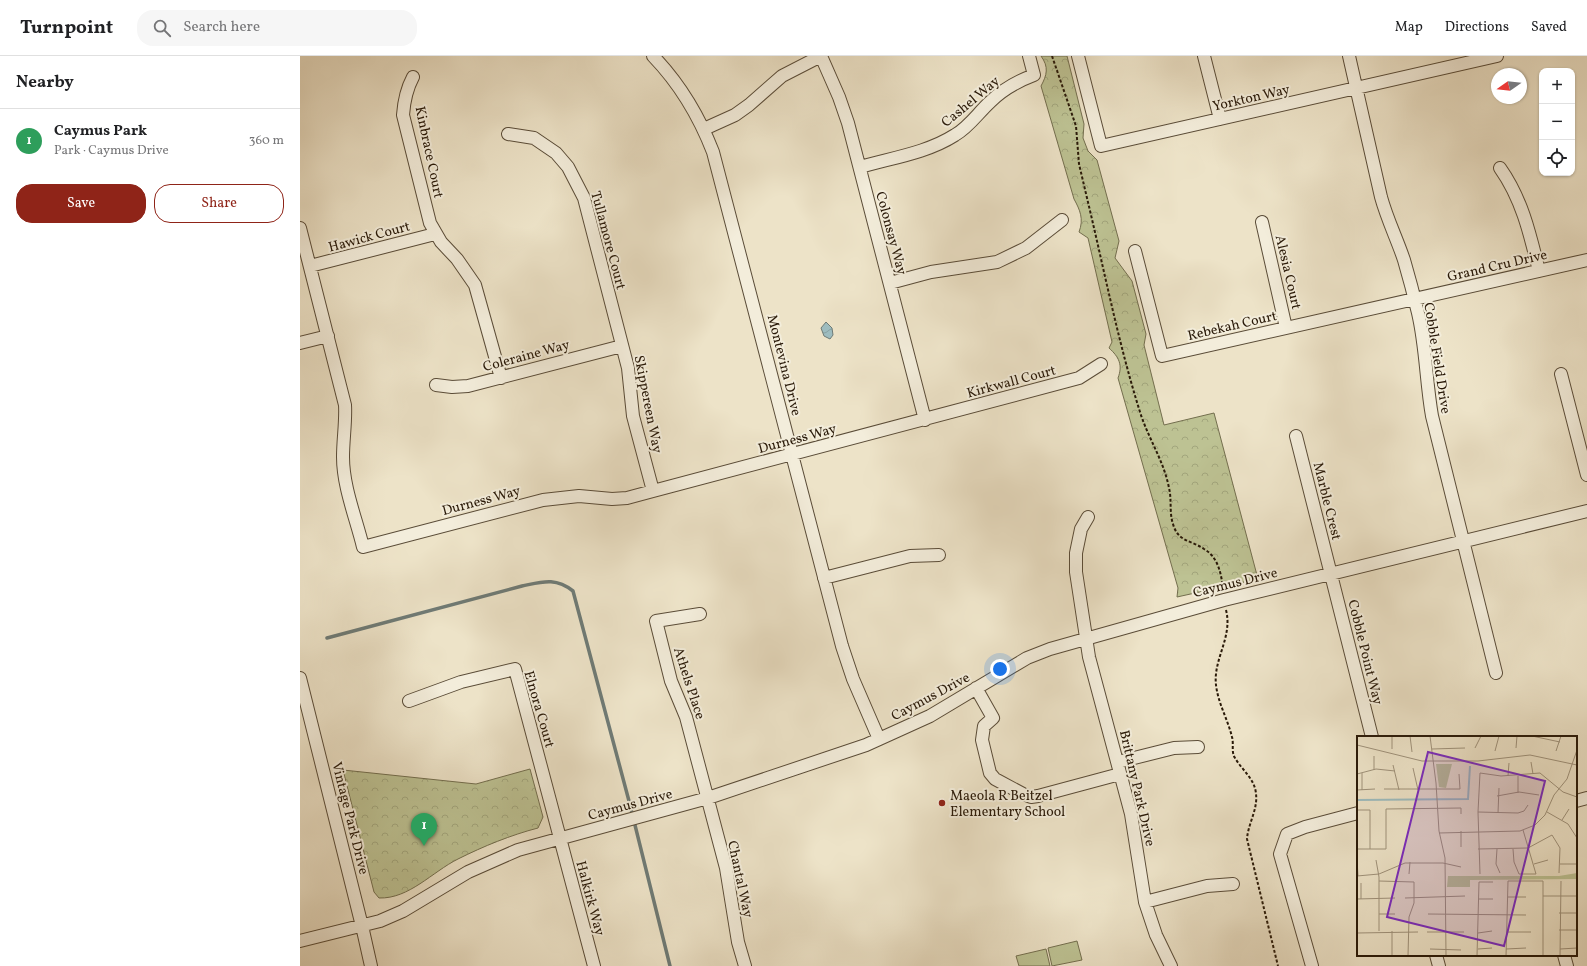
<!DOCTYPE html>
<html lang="en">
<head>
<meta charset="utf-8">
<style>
  body { margin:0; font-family:Vollkorn,serif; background:#f6f6f6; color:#202124 }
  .controls { position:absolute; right:12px; top:12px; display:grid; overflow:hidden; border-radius:8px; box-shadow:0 1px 3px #0004 }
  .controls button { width:36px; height:36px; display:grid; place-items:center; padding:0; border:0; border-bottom:1px solid #e0e0e0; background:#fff; color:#202124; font:20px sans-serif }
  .compass { position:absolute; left:1191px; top:12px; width:36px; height:36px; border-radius:50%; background:#fff; box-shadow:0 1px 3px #0004; rotate:256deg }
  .you { position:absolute; left:700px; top:613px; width:14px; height:14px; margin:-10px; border:3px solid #fff; border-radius:50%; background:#1a73e8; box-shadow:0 0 0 6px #1a73e833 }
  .badge { display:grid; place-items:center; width:26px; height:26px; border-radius:50%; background:#8f2418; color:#fff; font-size:13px; font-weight:700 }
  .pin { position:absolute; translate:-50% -33px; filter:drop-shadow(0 1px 2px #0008) }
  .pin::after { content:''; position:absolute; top:21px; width:14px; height:12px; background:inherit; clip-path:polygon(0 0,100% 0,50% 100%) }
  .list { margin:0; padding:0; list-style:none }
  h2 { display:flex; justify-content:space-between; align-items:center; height:52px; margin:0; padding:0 16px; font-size:17px }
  h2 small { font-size:13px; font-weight:400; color:#757577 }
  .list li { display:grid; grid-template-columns:26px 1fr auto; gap:12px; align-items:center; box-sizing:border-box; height:64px; padding:0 16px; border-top:1px solid #e0e0e0 }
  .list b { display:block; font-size:15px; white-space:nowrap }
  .list p { margin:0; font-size:13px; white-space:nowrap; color:#757577 }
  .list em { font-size:13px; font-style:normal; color:#757577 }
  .actions { display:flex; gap:8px; padding:12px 16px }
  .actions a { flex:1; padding:9px 0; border:1px solid #8f2418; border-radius:16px; text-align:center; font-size:14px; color:#8f2418 }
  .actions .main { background:#8f2418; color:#fff }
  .icon { flex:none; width:22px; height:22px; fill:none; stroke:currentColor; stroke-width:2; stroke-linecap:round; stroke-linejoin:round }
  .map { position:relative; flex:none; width:1287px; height:910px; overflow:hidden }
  header { display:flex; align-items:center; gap:24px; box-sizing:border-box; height:56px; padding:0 20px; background:#fff; border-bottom:1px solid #e0e0e0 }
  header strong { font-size:19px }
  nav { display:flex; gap:22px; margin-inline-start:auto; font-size:14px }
  .search { width:280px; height:36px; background:#f6f6f6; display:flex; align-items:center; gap:10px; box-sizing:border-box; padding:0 14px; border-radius:16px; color:#757577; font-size:15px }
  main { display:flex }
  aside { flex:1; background:#fff }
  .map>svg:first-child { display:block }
  .park { fill:url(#park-crowns); stroke:#736e4e }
  .pitch { fill:#bdc293; stroke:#736e4e }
  .water { fill:url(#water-waves); stroke:#6f7b76 }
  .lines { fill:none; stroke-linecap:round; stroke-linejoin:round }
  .stream { stroke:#6f7b76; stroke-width:3.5 }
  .minor-casing { stroke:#5a4c38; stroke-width:14 }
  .path { stroke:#291908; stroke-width:2; stroke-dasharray:3 2; stroke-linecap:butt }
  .minor { stroke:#f3eddb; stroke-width:12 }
  .poi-dot { fill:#8f2418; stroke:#f3eddb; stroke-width:1.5 }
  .labels { text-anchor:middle; stroke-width:4; stroke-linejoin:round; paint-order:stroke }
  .street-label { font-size:14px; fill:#291908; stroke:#f3eddb }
  .poi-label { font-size:14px; fill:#291908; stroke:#f3eddb; text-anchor:start }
  .inset-river { fill:none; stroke:#9dbcbf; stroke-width:2 }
  .inset-road { fill:none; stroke:#9f927b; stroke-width:1 }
  .view { fill:#7b2cbf; fill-opacity:0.15; stroke:#7b2cbf; stroke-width:2 }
  .inset-edge { fill:none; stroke:#291908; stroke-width:2 }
</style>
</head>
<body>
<header>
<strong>Turnpoint</strong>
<div class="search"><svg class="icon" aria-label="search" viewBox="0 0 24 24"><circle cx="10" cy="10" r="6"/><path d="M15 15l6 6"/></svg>Search here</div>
<nav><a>Map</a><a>Directions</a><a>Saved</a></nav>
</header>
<main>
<aside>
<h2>Nearby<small></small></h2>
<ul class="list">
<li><span class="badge" style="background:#2e9e5b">1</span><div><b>Caymus Park</b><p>Park · Caymus Drive</p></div><em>360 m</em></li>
</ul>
<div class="actions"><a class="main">Save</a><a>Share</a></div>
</aside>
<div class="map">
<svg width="1287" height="910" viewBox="0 0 1287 910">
  <defs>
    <pattern id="park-crowns" width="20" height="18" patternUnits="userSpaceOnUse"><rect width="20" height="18" fill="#bdc293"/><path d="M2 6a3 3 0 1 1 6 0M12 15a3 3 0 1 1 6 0" fill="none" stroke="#a2a67d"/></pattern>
    <pattern id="water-waves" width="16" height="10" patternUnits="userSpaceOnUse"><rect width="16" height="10" fill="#9dbcbf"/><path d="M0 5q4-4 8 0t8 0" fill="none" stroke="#87a1a3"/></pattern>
  </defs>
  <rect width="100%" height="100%" fill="#ede3c8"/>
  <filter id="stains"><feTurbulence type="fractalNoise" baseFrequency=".005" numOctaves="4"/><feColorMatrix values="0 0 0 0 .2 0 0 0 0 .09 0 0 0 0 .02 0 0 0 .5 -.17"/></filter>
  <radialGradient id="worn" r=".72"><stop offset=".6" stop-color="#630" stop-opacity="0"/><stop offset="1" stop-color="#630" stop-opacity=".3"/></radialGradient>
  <path class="park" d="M741 0H767L784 68 783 82 788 95 797 104 819 185 815 202 832 225 846 278 844 289 864 369 914 357 958 523 877 541 878 532 818 322C823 309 819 301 809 292L812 286 788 182 779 176C784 163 780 154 774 143L741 30C747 19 749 11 741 0Z
    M230 713 243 761 238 772C211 779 184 790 158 803 132 816 109 843 79 842L74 836 43 714 176 728Z"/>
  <path class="pitch" d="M777 885 782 904 752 910 748 892Z
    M746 893 750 910H719L716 900Z"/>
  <path class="water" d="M526 266 532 272 533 279 530 283 524 280 521 272Z"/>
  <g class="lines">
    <path class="stream" d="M27 582 222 530C242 526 255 521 273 535L329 745 370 910"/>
    <defs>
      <path id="minor" d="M353 0C380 28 399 60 413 96L542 590 553 623 579 683
        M521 0 539 41 548 67 625 364
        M778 0 801 90 1197 0
        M904 0 920 63
        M1049 0 1081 141C1087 163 1097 183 1104 204 1109 221 1114 240 1118 257 1126 291 1126 326 1132 360L1196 617
        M113 21C106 34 104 45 103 59L130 167 141 186 157 203 175 229 201 322
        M404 73 435 59 449 49 482 20 521 0
        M208 78 234 82 256 97 268 111 284 142 328 312 333 360 353 435
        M560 111C591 102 627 97 655 79 669 71 678 57 690 46 703 33 718 25 734 19L729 0
        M1200 112C1222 143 1230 178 1239 215
        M962 166 986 272
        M0 172 45 349C46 366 43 383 43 401 43 431 56 462 63 491L243 444 279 440 312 443 327 442 353 435 779 322 801 308
        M835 195 862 300 1287 204
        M10 210 135 178
        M590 227 631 216 697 206 726 192 762 164
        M0 287 28 280
        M1261 318 1287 419
        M136 329 152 331 168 330 322 290
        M996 380 1072 681
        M788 461 781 473 776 497V516L789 601 831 758 845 846 856 879 871 910
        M524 522 610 500 639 499
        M400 558 356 565 371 625 386 661 426 812 438 886 445 910
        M0 622 62 870 71 910
        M676 632 693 662 684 670 682 684 690 717 695 723 723 738 731 741 738 740 820 718
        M109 645 161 626 215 613 294 910
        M818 706 874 692 898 691
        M1276 745 1287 742
        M845 846 907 830 933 828
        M0 885 80 865 103 855 168 816 218 794 408 742 566 689 630 660 727 602 750 593 924 544 1287 455
        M1136 899 1139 910
        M1264 899 1267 910
        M1012 910 980 798 987 778 1005 771 1058 757"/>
    </defs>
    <use href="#minor" class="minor-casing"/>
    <path class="path" d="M752 0 776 70 779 108 787 142C804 213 818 286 840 356 848 382 864 405 869 432 872 444 869 456 873 468 878 486 891 484 904 493 918 501 921 517 923 532
      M926 554C933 581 913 603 916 629 918 647 928 664 932 681 934 688 931 696 935 702 942 714 955 723 956 738 958 753 948 768 947 783L978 910"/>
    <use href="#minor" class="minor"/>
  </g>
  <circle class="poi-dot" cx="642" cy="747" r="4"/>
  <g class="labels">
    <g class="street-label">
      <text transform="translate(951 41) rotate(-13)" y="5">Yorkton Way</text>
      <text transform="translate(670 45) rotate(-40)" y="5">Cashel Way</text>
      <text transform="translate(130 96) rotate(78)" y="5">Kinbrace Court</text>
      <text transform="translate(592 177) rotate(75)" y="5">Colonsay Way</text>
      <text transform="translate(69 180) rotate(-15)" y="5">Hawick Court</text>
      <text transform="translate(309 184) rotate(75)" y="5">Tullamore Court</text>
      <text transform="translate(1197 209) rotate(-13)" y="5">Grand Cru Drive</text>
      <text transform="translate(989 216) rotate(77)" y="5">Alesia Court</text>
      <text transform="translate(932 269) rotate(-13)" y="5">Rebekah Court</text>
      <text transform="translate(226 299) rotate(-15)" y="5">Coleraine Way</text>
      <text transform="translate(1138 302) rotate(81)" y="5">Cobble Field Drive</text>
      <text transform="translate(485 309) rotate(76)" y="5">Montevina Drive</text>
      <text transform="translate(711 325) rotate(-15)" y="5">Kirkwall Court</text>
      <text transform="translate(349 348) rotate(79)" y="5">Skippereen Way</text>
      <text transform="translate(497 382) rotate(-15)" y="5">Durness Way</text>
      <text transform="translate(181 444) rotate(-15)" y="5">Durness Way</text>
      <text transform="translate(1028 445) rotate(76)" y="5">Marble Crest</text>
      <text transform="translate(935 526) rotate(-14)" y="5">Caymus Drive</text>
      <text transform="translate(1066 596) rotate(76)" y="5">Cobble Point Way</text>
      <text transform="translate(390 627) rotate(72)" y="5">Athels Place</text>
      <text transform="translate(630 640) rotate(-28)" y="5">Caymus Drive</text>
      <text transform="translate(240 653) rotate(74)" y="5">Elnora Court</text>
      <text transform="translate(838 732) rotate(77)" y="5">Brittany Park Drive</text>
      <text transform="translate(330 748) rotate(-15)" y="5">Caymus Drive</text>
      <text transform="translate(51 762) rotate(76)" y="5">Vintage Park Drive</text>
      <text transform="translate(441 823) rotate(78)" y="5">Chantal Way</text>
      <text transform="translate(291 842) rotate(75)" y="5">Halkirk Way</text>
    </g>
    <g class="poi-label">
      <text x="650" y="744">Maeola R Beitzel<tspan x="650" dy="16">Elementary School</tspan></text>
    </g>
  </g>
  <g transform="translate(1057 680)">
    <rect width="220" height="220" fill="#ede3c8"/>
    <path d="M79 28H95L89 52 82 51ZM220 137 219 143 113 144V151H90L91 140H202Z" fill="#bdc293"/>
    <path class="inset-river" d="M0 64 111 63 113 30"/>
    <path class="inset-road" d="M53 0 55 16M73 0 79 47 82 95 88 122 89 220M175 0 203 6M0 9 65 25H121L173 19 220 29M118 12 124 0M159 12 160 0M35 13V0M75 13 108 12M138 15 142 0M199 15 204 0M174 26 176 38M36 29 42 54M56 32 61 54M17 34V20M5 37V54M0 38 19 33 38 35M151 40 152 27M161 40V57M27 53H103L102 38M0 54 18 53M140 60 162 56 182 59M0 74H13V113M121 76 161 77 167 75 171 69M190 76 211 88 220 102M141 77 142 52M205 84 212 73M82 97 163 95 178 89 188 79 197 59 210 43 220 14M104 111V95M0 113H29V73L104 72V78M121 113 171 112 195 99 203 112 202 137M140 113 139 128 143 137M156 113 157 126 162 138H179L166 94M0 124 1 140M19 124 22 141V195M177 128 191 124M203 128H220M52 138 53 126M123 138 121 76 123 37 144 40 183 37 206 56 220 61M0 140 22 138 48 127H86L104 131M22 145 57 146V167L52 181 51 220M186 160H220V152M151 161H169M48 162 108 160M0 163 38 162M4 163V147M122 163H136M202 177H220M22 178H38M71 178 169 179M202 194H220M35 195V220M70 196H107M150 196H174M0 197 61 196M121 197 135 195M73 213 104 214M121 213 135 212M149 213 169 212M203 213 220 212M120 220 122 146H136M149 220 151 145H186V220M203 220 204 145"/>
    <path class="view" d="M71 16 188 45 147 210 30 181Z"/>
    <rect width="220" height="220" class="inset-edge"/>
  </g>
  <rect width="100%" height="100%" filter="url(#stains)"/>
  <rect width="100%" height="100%" fill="url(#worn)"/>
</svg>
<div class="controls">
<button>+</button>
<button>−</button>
<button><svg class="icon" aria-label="locate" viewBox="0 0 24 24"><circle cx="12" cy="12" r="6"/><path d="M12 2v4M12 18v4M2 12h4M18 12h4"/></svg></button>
</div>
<svg class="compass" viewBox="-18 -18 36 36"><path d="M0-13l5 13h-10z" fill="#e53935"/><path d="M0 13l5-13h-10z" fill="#757577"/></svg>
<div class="you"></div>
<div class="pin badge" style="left:124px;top:790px;background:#2e9e5b">1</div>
</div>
</main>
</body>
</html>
